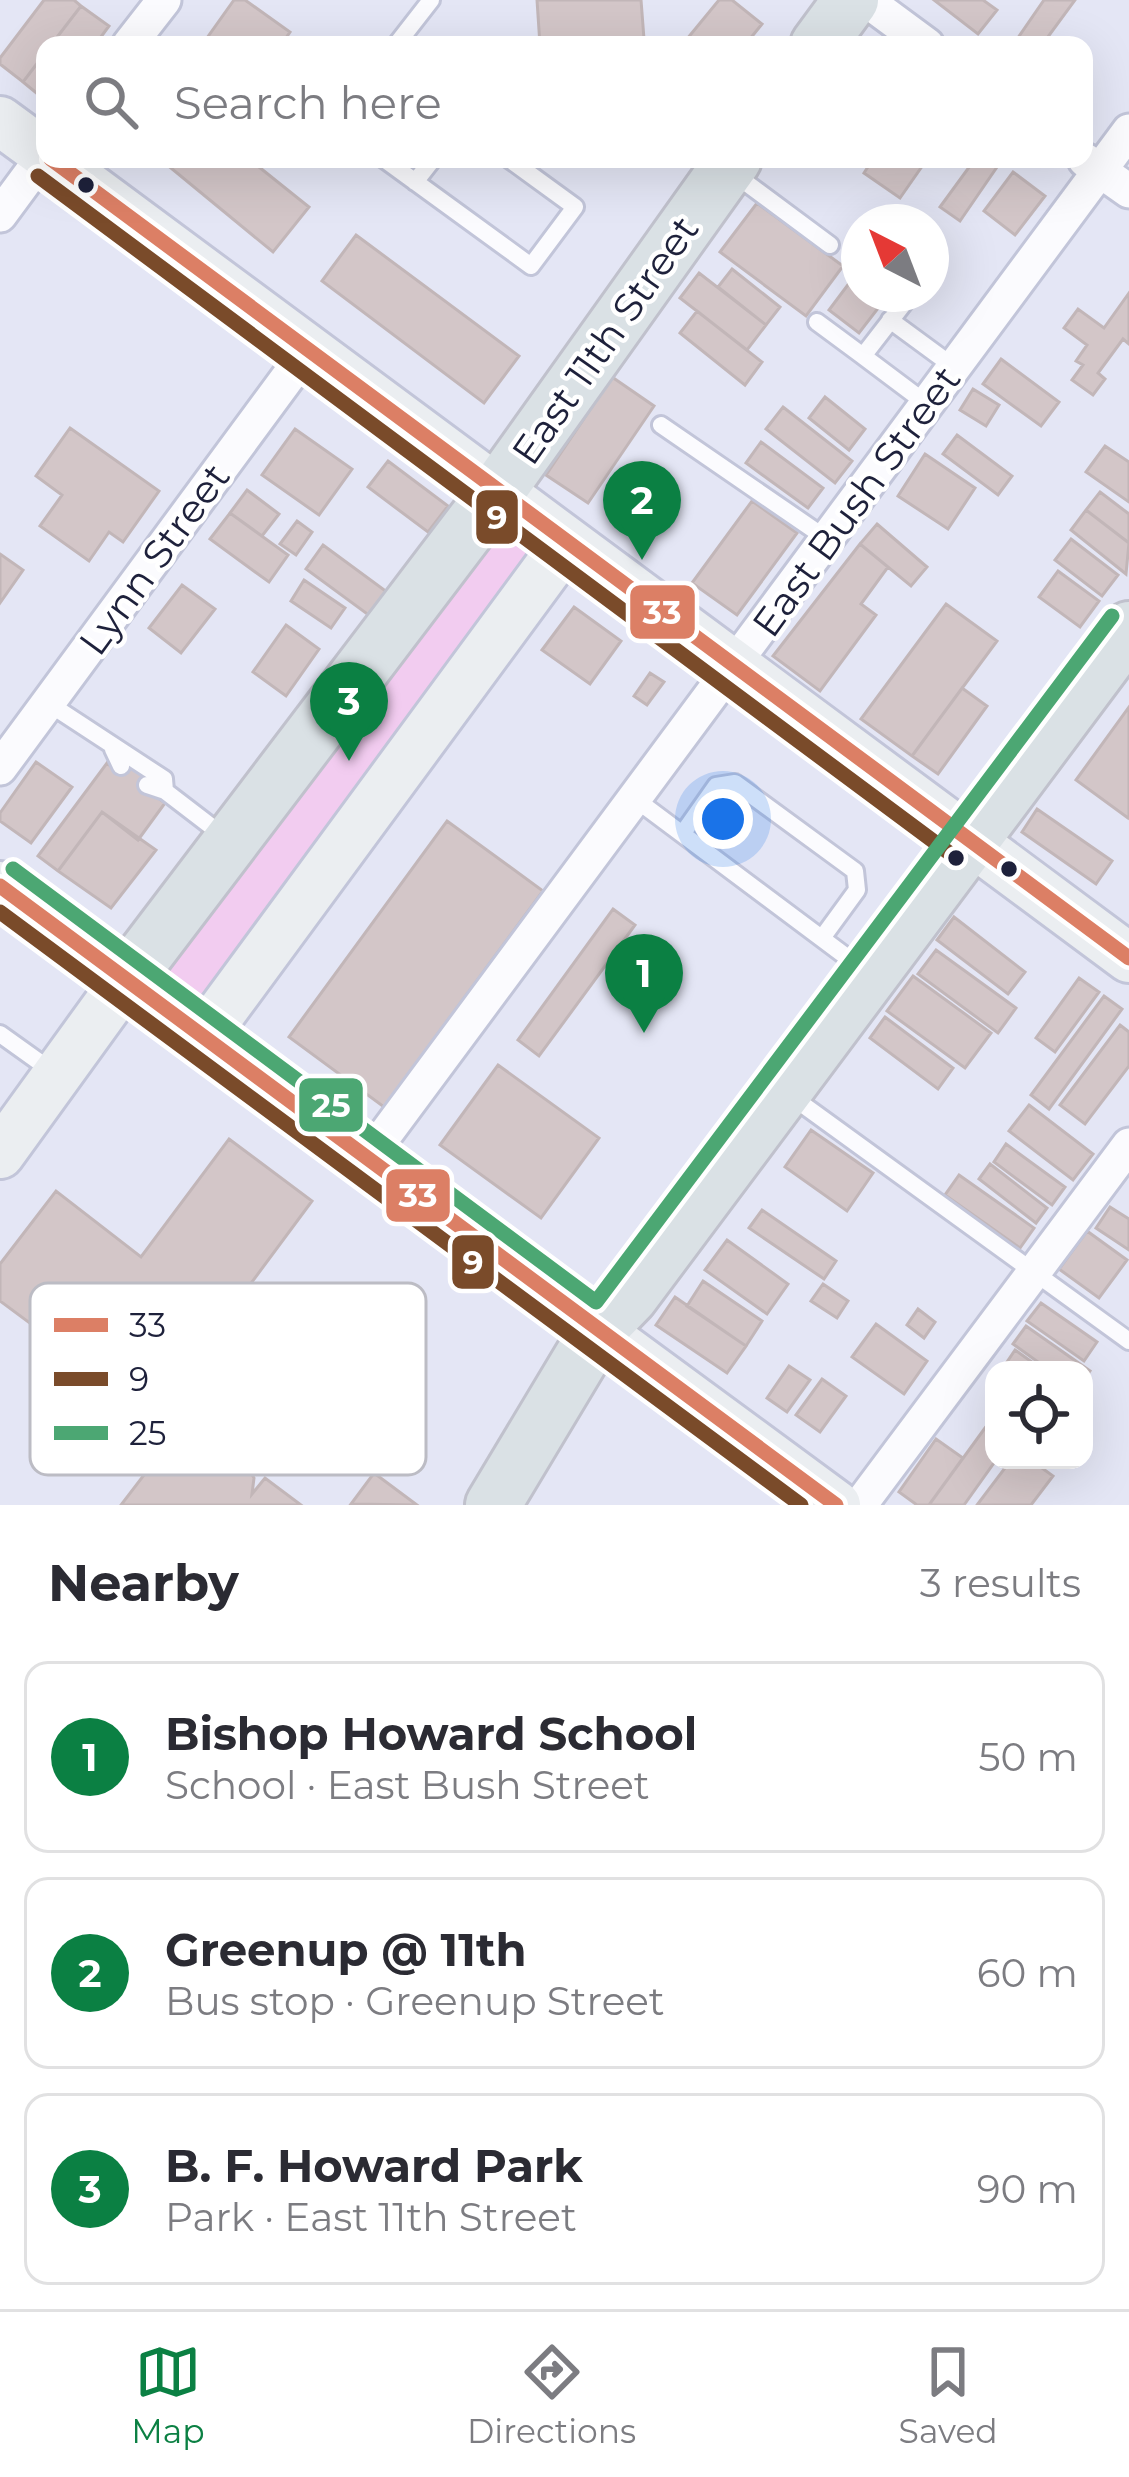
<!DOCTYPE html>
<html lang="en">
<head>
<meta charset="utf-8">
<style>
  body { margin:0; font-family:Montserrat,sans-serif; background:#f7f7f7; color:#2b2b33 }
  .controls { position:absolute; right:36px; bottom:36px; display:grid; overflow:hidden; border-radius:24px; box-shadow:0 12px 48px #0002 }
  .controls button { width:108px; height:108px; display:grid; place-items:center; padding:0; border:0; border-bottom:3px solid #e1e1e2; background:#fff; color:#2b2b33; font:60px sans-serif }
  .compass { position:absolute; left:841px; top:204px; width:108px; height:108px; border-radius:50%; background:#fff; box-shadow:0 12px 48px #0002; rotate:318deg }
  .you { position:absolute; left:723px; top:819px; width:42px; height:42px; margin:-30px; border:9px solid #fff; border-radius:50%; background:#1a73e8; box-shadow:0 0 0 18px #1a73e833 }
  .badge { display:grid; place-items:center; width:78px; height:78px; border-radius:50%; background:#0b8043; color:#fff; font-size:39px; font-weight:700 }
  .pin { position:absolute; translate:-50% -99px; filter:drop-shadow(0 3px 6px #0008) }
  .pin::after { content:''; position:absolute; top:63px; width:42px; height:36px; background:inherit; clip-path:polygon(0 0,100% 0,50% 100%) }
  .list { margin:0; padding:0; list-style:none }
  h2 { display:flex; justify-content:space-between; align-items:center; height:156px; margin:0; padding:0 48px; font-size:51px }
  h2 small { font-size:39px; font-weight:400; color:#7c7c81 }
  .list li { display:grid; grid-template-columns:78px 1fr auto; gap:36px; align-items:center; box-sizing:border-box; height:192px; margin:0 24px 24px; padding:0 24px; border:3px solid #e1e1e2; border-radius:24px }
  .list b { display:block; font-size:45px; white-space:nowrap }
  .list p { margin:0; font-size:39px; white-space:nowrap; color:#7c7c81 }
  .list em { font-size:39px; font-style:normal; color:#7c7c81 }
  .icon { flex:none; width:66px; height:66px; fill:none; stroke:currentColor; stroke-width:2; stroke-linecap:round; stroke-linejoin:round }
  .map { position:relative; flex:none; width:1129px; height:1505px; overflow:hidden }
  .search { position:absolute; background:#fff; box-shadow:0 12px 48px #0002; left:36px; right:36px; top:36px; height:132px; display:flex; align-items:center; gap:30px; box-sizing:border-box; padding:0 42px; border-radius:24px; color:#7c7c81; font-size:45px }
  .sheet { height:804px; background:#fff }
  nav { display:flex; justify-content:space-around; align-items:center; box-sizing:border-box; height:168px; border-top:3px solid #e1e1e2; background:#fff; font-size:33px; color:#7c7c81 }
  nav a { display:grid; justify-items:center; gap:6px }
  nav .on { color:#0b8043 }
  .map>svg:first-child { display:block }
  .green { fill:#f2ccf0 }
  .building { fill:#d3c6c8; stroke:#c2b6b8; stroke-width:3 }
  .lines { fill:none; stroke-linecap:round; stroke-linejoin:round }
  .lane-casing { stroke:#c2c5d9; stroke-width:22 }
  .street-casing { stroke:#c2c5d9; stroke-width:39 }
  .secondary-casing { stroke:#c2c5d9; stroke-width:54 }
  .primary-casing { stroke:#c0c1cc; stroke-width:60 }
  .lane { stroke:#fbfbfe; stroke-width:16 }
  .street { stroke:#fbfbfe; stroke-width:33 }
  .secondary { stroke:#ebeef1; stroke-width:48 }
  .primary { stroke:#dae1e5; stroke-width:54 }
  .bus-1-casing { stroke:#fff; stroke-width:24 }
  .bus-2-casing { stroke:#fff; stroke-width:24 }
  .bus-3-casing { stroke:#fff; stroke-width:24 }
  .bus-1 { stroke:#dc7f65; stroke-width:15 }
  .bus-2 { stroke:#7a4b2a; stroke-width:15 }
  .bus-3 { stroke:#4ca773; stroke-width:15 }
  .bus-dot { fill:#1e213b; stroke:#fff; stroke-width:4.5 }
  .labels { text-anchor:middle; stroke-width:9; stroke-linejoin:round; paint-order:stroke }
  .street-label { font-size:39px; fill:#1e213b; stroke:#fff }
  .key { fill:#fff; stroke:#bcbcc4; stroke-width:3 }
  .key-label { font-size:33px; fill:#1e213b }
  .line-badge { stroke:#fff; stroke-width:4.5 }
  .badge-label { font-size:33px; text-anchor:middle; font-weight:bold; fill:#fff }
</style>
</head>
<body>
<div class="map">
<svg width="1129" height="1505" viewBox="0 0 1129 1505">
  <rect width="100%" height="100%" fill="#e4e6f5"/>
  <path class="green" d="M498 490 567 542 203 1037 142 956Z"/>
  <path class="building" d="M44 0H74L81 6 51 45H45V53L23 82 0 64V58Z
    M234 0H245L290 32 281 45H202Z
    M537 0H641L644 39 540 45Z
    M719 0H732L762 24 745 45H682Z
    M934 0H983L997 10 978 34Z
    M1044 0H1075L1042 45H1013Z
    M81 6 109 26 95 45H51Z
    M45 53V100L23 82Z
    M160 159H249L309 207 273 252Z
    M873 159H921L925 162 900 198 864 173Z
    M975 159 997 167 960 221 940 207Z
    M1013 172 1045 196 1015 235 984 211Z
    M757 203 843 266 806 316 720 252Z
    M356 235 519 356 484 403 322 281Z
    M732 269 780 307 766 325 718 287Z
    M859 270V294H889L859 333 829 310Z
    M699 273 766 325 747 350 680 298Z
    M1129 293V344L1123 339 1098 373 1105 379 1093 395 1072 380 1083 365 1076 361 1087 345 1064 328 1078 309 1104 328Z
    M697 311 762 362 745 385 680 333Z
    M1001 359 1059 402 1041 426 983 384Z
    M612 377 654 406 588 503 546 475Z
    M973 389 999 405 986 426 960 410Z
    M825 397 865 429 849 450 809 418Z
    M783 407 852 461 835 483 766 429Z
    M70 428 159 491 123 542 109 532 89 561 40 526 62 495 36 476Z
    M295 429 352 469 319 515 262 475Z
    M957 435 1012 476 998 495 943 454Z
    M761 442 823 488 808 508 746 463Z
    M1105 446 1129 462V502L1086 472Z
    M925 454 975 488 948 529 898 496Z
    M388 461 448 506 428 532 368 487Z
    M247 490 279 514 262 536 230 513Z
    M1100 492 1129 514V543L1086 510Z
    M752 501 797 533 737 615 692 583Z
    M1086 510 1129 543 1126 574 1071 530Z
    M230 513 288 555 269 582 210 539Z
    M297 521 312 532 296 555 280 544Z
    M877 524 927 567 911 586 860 544Z
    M1071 539 1118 575 1102 596 1055 560Z
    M860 544 888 567 861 604 876 615 820 691 773 656Z
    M323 545 387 592 370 616 306 569Z
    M0 554 23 570 0 603Z
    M1058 571 1099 601 1080 627 1039 597Z
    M304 580 345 608 331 628 291 601Z
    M182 585 215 609 181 653 149 628Z
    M946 604 997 641 912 756 861 719Z
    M574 607 621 641 590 684 542 650Z
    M286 625 319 649 286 696 253 672Z
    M650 673 664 682 647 705 634 696Z
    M962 688 987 706 938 774 912 756Z
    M1129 707V816L1128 818 1076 780Z
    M130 755 155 774 145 788 165 803 138 840 102 812 58 871 38 856 107 763 117 772Z
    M36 762 72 787 31 843 0 821V813Z
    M1037 809 1112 861 1096 884 1022 832Z
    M102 812 156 850 111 908 58 871Z
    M447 821 543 891 384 1107 289 1037Z
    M613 909 635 925 539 1056 518 1040Z
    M954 917 1025 972 1008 994 937 940Z
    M936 950 1016 1008 998 1033 918 974Z
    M913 976 991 1033 965 1068 887 1011Z
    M1079 978 1099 992 1055 1052 1036 1038Z
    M1104 996 1122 1009 1049 1109 1031 1095Z
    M885 1017 953 1068 938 1089 870 1038Z
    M1120 1025 1129 1032V1066L1085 1124 1060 1105Z
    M498 1065 599 1138 541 1218 440 1145Z
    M1029 1105 1093 1154 1073 1180 1009 1131Z
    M811 1130 873 1173 847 1211 785 1167Z
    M229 1139 312 1201 226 1317 210 1305 183 1340 193 1348 147 1410 0 1301V1264L56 1191 141 1257Z
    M1006 1144 1065 1187 1052 1205 994 1162Z
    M990 1164 1047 1208 1036 1223 979 1179Z
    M959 1175 1034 1228 1020 1248 945 1195Z
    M1110 1207 1129 1219V1250L1096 1228Z
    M762 1210 836 1261 824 1279 749 1228Z
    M1087 1231 1127 1260 1099 1298 1059 1269Z
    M727 1240 788 1284 767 1314 705 1270Z
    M703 1281 762 1321 746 1346 687 1306Z
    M823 1284 848 1301 837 1318 811 1301Z
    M675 1297 746 1346 727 1373 656 1325Z
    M1041 1303 1097 1342 1084 1361 1027 1321Z
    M918 1309 935 1322 924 1338 907 1325Z
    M876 1324 927 1361 904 1394 852 1357Z
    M1026 1326 1090 1371 1084 1380V1370H1049L1013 1344Z
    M1015 1350 1043 1370 1003 1368Z
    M789 1366 810 1380 787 1412 767 1398Z
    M822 1379 846 1396 820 1432 796 1415Z
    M186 1420 214 1441 202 1456 233 1454 246 1464 254 1478 252 1494 265 1478 301 1505H121Z
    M985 1428 994 1435 996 1460 964 1505H929Z
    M936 1439 963 1458 929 1505H917L899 1492Z
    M1011 1460H1031L1053 1476 1031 1505H977Z
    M374 1473 417 1505 351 1504Z"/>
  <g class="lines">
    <defs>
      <path id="lane" d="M396 45 431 0
        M384 159 531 266 575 207 509 159
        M733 173 830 245
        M415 182 433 159
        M911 294 863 356 927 404
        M890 320 954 367
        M817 322 863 356
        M661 425 827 539
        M48 703 164 779 165 791
        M113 749 121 766
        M147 785 165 791 225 837
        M634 798 864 970
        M683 833 716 786 735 783 855 871 857 890 822 938
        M0 1034 56 1074
        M791 1096 1129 1341"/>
      <path id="street" d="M866 0 927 45
        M129 45 164 0
        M1085 160 1129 191
        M0 215 45 154
        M0 768 308 350
        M367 1159 1129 131
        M860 1505 1129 1145"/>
      <path id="secondary" d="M0 121 45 154
        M51 159 1129 958
        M0 886 125 981 0 1154
        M203 1037 567 542
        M598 1330 836 1505"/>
      <path id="primary" d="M818 45 851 0
        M598 1330 125 981 498 490 734 159
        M493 1505 598 1330 630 1297 1129 629"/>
    </defs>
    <use href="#lane" class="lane-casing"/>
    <use href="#street" class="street-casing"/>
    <use href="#secondary" class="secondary-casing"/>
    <use href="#primary" class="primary-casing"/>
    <use href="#lane" class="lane"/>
    <use href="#street" class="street"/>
    <use href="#secondary" class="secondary"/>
    <use href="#primary" class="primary"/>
    <defs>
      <path id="bus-1" d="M51 159 1129 958
        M0 886 836 1505"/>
      <path id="bus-2" d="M38 176 956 858
        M0 912 801 1505"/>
      <path id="bus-3" d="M13 869 596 1302 1112 616"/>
    </defs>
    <use href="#bus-1" class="bus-1-casing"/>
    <use href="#bus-2" class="bus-2-casing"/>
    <use href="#bus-3" class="bus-3-casing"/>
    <use href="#bus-1" class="bus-1"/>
    <use href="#bus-2" class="bus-2"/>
    <use href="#bus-3" class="bus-3"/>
  </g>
  <g class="bus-dot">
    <circle cx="86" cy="185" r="10"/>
    <circle cx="956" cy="858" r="10"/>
    <circle cx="1009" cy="869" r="10"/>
  </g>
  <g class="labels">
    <g class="street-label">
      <text transform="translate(605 340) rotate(-55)" y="14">East 11th Street</text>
      <text transform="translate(856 501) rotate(-54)" y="14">East Bush Street</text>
      <text transform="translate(154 559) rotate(-54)" y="14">Lynn Street</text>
    </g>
  </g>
  <rect x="30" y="1283" width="396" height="192" rx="18" class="key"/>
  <rect x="54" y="1318" width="54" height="14" fill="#dc7f65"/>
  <rect x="54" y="1372" width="54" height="14" fill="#7a4b2a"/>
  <rect x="54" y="1426" width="54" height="14" fill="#4ca773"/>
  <g class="key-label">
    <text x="129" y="1337">33</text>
    <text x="129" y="1391">9</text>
    <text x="129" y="1445">25</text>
  </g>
  <g class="line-badge">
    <rect x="474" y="488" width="46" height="58" rx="12" fill="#7a4b2a"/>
    <rect x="628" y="583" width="69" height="58" rx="12" fill="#dc7f65"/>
    <rect x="297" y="1076" width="68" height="58" rx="12" fill="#4ca773"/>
    <rect x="384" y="1167" width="68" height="57" rx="12" fill="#dc7f65"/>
    <rect x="450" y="1233" width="46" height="58" rx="12" fill="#7a4b2a"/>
  </g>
  <g class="badge-label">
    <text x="497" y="529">9</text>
    <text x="662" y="624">33</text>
    <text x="331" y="1117">25</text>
    <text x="418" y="1207">33</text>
    <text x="473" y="1274">9</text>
  </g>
</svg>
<div class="controls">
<button><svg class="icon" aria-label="locate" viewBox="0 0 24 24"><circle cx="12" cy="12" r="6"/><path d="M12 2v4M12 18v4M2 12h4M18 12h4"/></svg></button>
</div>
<svg class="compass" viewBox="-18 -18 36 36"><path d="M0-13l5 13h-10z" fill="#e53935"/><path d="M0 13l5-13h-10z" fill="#7c7c81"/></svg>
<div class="you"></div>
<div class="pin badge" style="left:644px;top:1033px">1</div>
<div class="pin badge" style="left:642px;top:560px">2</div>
<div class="pin badge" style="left:349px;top:761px">3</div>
<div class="search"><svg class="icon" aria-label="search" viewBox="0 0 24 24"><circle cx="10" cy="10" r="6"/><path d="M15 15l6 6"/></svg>Search here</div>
</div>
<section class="sheet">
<h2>Nearby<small>3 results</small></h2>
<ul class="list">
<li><span class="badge">1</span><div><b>Bishop Howard School</b><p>School · East Bush Street</p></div><em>50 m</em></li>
<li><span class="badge">2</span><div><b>Greenup @ 11th</b><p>Bus stop · Greenup Street</p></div><em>60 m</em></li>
<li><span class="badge">3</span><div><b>B. F. Howard Park</b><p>Park · East 11th Street</p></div><em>90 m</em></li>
</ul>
</section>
<nav>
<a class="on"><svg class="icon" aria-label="map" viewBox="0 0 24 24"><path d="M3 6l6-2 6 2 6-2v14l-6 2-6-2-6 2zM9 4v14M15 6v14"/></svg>Map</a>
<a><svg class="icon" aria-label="directions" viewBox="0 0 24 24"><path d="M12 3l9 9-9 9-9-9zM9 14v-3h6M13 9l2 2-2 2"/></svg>Directions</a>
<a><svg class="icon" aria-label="saved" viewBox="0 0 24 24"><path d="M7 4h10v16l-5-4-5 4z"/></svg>Saved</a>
</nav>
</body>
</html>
